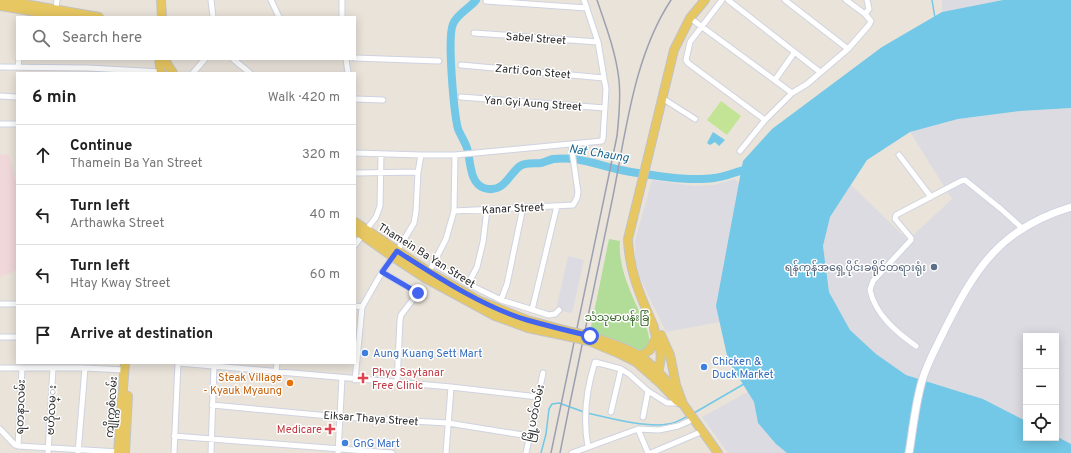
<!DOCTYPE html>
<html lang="en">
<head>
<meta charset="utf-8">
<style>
  body { margin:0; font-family:Overpass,"Noto Sans Myanmar",sans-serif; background:#f2f2f2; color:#222 }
  .controls { position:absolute; right:12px; bottom:12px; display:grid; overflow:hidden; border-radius:0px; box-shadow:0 2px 10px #0003 }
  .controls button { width:36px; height:36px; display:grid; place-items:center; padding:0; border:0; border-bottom:1px solid #e0e0e0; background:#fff; color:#222; font:20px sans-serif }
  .stop { position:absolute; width:12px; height:12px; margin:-9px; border:3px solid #4364ee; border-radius:50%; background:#fff }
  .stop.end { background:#4364ee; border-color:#fff; box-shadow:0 1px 4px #0008 }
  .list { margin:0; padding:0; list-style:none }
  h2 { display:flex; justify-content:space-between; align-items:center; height:52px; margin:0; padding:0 16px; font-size:17px }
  h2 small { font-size:13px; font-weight:400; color:#767676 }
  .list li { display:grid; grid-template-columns:26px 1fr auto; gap:12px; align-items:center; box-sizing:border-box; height:60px; padding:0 16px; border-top:1px solid #e0e0e0 }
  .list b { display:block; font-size:15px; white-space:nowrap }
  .list p { margin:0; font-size:13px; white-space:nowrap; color:#767676 }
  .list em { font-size:13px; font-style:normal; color:#767676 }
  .icon { flex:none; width:22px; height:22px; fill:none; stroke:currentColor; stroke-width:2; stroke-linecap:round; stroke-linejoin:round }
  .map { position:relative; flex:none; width:1071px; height:453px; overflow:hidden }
  .search { position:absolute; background:#fff; box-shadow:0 2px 10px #0003; left:16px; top:16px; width:340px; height:44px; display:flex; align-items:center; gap:10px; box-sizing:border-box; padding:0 14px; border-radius:0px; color:#767676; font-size:15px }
  .panel { position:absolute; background:#fff; box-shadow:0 2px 10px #0003; left:16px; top:72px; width:340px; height:292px; border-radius:0px }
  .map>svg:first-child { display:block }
  .industrial { fill:#dddbe2 }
  .medical { fill:#f0d7d9 }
  .green { fill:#b1dd99 }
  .pitch { fill:#c3e495 }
  .water { fill:#72c8e6 }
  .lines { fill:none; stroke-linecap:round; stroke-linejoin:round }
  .stream { stroke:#72c8e6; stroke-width:1.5 }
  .river { stroke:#72c8e6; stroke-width:8 }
  .street-casing { stroke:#cfd3e0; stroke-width:7 }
  .secondary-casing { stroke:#cfd3e0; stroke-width:9 }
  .primary-casing { stroke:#c3c3c3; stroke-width:10 }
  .street { stroke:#fff; stroke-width:5 }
  .secondary { stroke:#fff; stroke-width:7 }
  .primary { stroke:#e7c761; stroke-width:8 }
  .rail { stroke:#9da0b1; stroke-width:1.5 }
  .primary-bridge-casing { stroke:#c3c3c3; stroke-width:10; stroke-linecap:butt }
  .primary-bridge { stroke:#e7c761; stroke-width:8 }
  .route { stroke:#4364ee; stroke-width:5 }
  .service-dot { fill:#5c6f8a; stroke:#fff; stroke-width:1.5 }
  .shop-dot { fill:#3f7fe0; stroke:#fff; stroke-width:1.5 }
  .health-dot { fill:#e0444e; stroke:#fff; stroke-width:1.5 }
  .food-dot { fill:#e8710a; stroke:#fff; stroke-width:1.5 }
  .labels { text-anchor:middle; stroke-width:3; stroke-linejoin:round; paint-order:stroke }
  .street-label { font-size:11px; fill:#282828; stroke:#fff }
  .service-label { font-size:11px; fill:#4e5e75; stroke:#fff; text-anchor:end }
  .park-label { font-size:11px; fill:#2c5f1d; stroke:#fff }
  .shop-label { font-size:11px; fill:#366cbe; stroke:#fff; text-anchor:start }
  .health-label { font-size:11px; fill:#be3a42; stroke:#fff; text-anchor:start }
  .food-label { font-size:11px; fill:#c56008; stroke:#fff; text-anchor:end }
  .water-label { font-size:12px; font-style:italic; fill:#15668e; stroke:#fff }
</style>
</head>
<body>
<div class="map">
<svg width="1071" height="453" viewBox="0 0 1071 453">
  <rect width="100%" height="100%" fill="#e9e3da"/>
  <path class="industrial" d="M942 0H1003L942 12Z
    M1071 108V444L1056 436V336H1026V421L983 399 906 375 876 354 850 330 829 292 823 246 830 217 851 185 908 240 952 199 910 132 958 119 1020 111Z
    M735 179 740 184 716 306 720 322 666 332 641 280 635 260V241L652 180 694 186 714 185Z
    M568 256 584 260 572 313 556 310Z
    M748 392 754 402 758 423 776 444 787 453H728L702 417Z"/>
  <path class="medical" d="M9 154 17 185V270L0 277V155Z"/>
  <path class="green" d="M609 239 620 241C618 265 629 289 639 311 644 322 651 334 649 347L641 352 615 340 590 332Z"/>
  <path class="pitch" d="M721 101 741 116 727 135 707 120Z"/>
  <path class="water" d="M1003 0H1071V108L1020 111 958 119 910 132 867 160 830 217 823 246 829 292 850 330 876 354 906 375 983 399 1026 421V438H1056V436L1071 444V453H787L776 444 758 423 754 402 728 360 716 306 743 161 772 129 882 47 942 12Z
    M713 132 725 140 719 146 715 142 710 145 707 143Z"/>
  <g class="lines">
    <path class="stream" d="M932 0 935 18
      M587 413C609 418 646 428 668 424 676 423 682 419 688 416
      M694 413 744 384
      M541 453 546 434 549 409 552 404 559 403 584 412"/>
    <path class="river" d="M476 0C470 8 457 14 453 24 447 38 454 113 458 129 461 136 465 142 467 148 471 161 469 183 484 188 504 194 508 175 520 166 527 162 534 164 541 163 545 162 549 160 553 159 576 156 598 165 621 170 635 173 651 175 666 177 679 179 701 180 714 178 727 177 739 170 752 168"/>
    <defs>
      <path id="street" d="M211 0 213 17
        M271 0 279 17
        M722 0 690 42 686 60 688 63 765 120
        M728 0 820 72
        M785 0 848 49
        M486 1 587 8
        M56 9 57 0
        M865 14 869 9 867 0
        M342 17V0
        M690 18 792 93
        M474 33 598 42
        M355 58 439 61
        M233 59 250 73
        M346 59 348 73
        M461 65 604 78
        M0 67 88 68 161 72
        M18 67 19 59
        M193 73 205 59
        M775 80 794 53
        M0 96 17 97
        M461 97 605 108
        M662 98 695 119
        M355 99 383 100
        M0 124H17
        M740 151 765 120 792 93 807 84 848 49 869 25 871 21 865 14 846 0
        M355 153 421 155H455L602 141 603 138 606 89 604 78 598 42 584 0
        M899 155 931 197
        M355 173 418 172
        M454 211 573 205 577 198 578 192 571 144
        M355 245 376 217 380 206 381 154
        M433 263 468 284 501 300 549 315 555 314 559 310
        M382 272 418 293 401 315 400 320 397 383
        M429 272 446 239 454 211 455 155
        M468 284 477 267 483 242 487 209
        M501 300 507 284 523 207
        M0 304H17
        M355 306 362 307
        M532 310 557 206
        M0 337H17
        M916 346C896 332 875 314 870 290L873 281 911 240V238L895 219 896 215 961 181 965 180 1001 209 1022 228
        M179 363 451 387 538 397
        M0 368H85L125 370
        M276 372 277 363
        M355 380 362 307 382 272 397 251 414 223 416 211 418 172 421 155
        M212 405 340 417 448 423 529 436
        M611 412 621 369
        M643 417 648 391
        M0 429 15 445 18 446 119 452
        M638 429 648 453
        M174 436 392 453
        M18 446 22 368
        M588 447C583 419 586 390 595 362L621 369 629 374 648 391 667 403H679
        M48 453 53 368
        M78 453 85 368
        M174 453 178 363
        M211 453 214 366
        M338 453 342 378
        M446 453 451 387
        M526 453 543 373
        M572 453 638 429 659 430 678 426 694 419
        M651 453 703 431"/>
      <path id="secondary" d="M909 453C913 429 915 405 922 381 927 363 937 346 945 329 976 267 1001 228 1071 207"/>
      <path id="primary" d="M2 0 99 17
        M161 0 162 17
        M0 6 66 17
        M159 59 161 73
        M164 59 173 73
        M355 222 429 272 480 301 527 320 572 332
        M355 230 393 257 425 278 495 316 528 328 571 337
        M661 335 670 355 676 385 683 404 718 453
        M599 339C613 344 627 348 640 356 655 366 666 381 678 394
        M589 341 620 354 636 362 660 383 677 401 683 404
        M640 356 650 350 656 337
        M655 379C660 368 663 357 659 345 657 338 654 334 654 327 641 298 629 271 628 239L674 50 690 18 705 0
        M118 453 125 363
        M125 453 128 396"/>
    </defs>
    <use href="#street" class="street-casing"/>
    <use href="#secondary" class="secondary-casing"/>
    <use href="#primary" class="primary-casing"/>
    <use href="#street" class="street"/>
    <use href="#secondary" class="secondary"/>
    <use href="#primary" class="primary"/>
    <path class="rail" d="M551 453 617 136C619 117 621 99 619 80 616 53 606 26 597 0
      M560 453C577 367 595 281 613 196 626 131 634 56 671 0"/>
    <defs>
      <path id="primary-bridge" d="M572 332 590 336
        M571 337 589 341"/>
    </defs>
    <use href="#primary-bridge" class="primary-bridge-casing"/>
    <use href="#primary-bridge" class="primary-bridge"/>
  </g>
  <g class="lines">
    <path class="route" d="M418 293 382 272 397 251C438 277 481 306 527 320 548 326 569 331 590 336"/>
  </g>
  <circle class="service-dot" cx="934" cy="267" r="4"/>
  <g class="shop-dot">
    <circle cx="365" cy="353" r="4"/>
    <circle cx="704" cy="367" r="4"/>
    <circle cx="345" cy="443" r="4"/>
  </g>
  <g class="health-dot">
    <path d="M361 372h4v4h4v4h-4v4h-4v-4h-4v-4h4z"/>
    <path d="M328 423h4v4h4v4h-4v4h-4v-4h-4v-4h4z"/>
  </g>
  <circle class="food-dot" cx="290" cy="383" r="4"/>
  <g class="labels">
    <g class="street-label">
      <text transform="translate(536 38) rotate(4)" y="4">Sabel Street</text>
      <text transform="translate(533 71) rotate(5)" y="4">Zarti Gon Steet</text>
      <text transform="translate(533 103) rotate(4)" y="4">Yan Gyi Aung Street</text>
      <text transform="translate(513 208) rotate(-3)" y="4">Kanar Street</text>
      <text transform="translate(427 255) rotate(32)" y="4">Thamein Ba Yan Street</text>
      <text transform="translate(20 407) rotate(-88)" y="4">ရတနာလမ်း</text>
      <text transform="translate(111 407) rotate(-86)" y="4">ကျိုက္ကစံလမ်း</text>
      <text transform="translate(51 410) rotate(-87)" y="4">ဗဟိုလမ္း</text>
      <text transform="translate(534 413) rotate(-78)" y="4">မြို့ပတ်လမ်း</text>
      <text transform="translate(371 418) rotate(4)" y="4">Eiksar Thaya Street</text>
    </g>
    <g class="service-label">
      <text x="926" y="271">ရန်ကုန်အရှေ့ပိုင်းခရိုင်တရားရုံး</text>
    </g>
    <g class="park-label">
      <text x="617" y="321">သံသုမာပန်းခြံ</text>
    </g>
    <g class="shop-label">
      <text x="373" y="357">Aung Kuang Sett Mart</text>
      <text x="712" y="365">Chicken &amp;<tspan x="712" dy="13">Duck Market</tspan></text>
      <text x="353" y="447">GnG Mart</text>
    </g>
    <g class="health-label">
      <text x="372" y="376">Phyo Saytanar<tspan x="372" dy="13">Free Clinic</tspan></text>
      <text x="322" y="433" text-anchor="end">Medicare</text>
    </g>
    <g class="food-label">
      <text x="282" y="381">Steak Village<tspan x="282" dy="13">- Kyauk Myaung</tspan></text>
    </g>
    <g class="water-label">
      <text transform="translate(599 153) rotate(9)" y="4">Nat Chaung</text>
    </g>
  </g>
</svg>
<div class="controls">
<button>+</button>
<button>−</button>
<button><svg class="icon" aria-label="locate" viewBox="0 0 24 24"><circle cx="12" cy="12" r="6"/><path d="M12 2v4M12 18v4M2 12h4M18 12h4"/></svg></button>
</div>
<div class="stop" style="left:590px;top:336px"></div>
<div class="stop end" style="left:418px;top:293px"></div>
<div class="search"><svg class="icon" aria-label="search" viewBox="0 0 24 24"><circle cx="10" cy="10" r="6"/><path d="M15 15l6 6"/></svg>Search here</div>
<section class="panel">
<h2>6 min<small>Walk · 420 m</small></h2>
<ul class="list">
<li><svg class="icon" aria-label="ahead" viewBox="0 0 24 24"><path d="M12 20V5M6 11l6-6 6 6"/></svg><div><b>Continue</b><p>Thamein Ba Yan Street</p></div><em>320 m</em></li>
<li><svg class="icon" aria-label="left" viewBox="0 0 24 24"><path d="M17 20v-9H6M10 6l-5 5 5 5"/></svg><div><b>Turn left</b><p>Arthawka Street</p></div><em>40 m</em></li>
<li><svg class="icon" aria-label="left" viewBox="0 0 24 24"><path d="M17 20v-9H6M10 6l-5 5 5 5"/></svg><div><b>Turn left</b><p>Htay Kway Street</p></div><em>60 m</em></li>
<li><svg class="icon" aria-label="arrive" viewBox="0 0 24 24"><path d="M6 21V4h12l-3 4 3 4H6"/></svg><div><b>Arrive at destination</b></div></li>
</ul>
</section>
</div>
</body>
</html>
